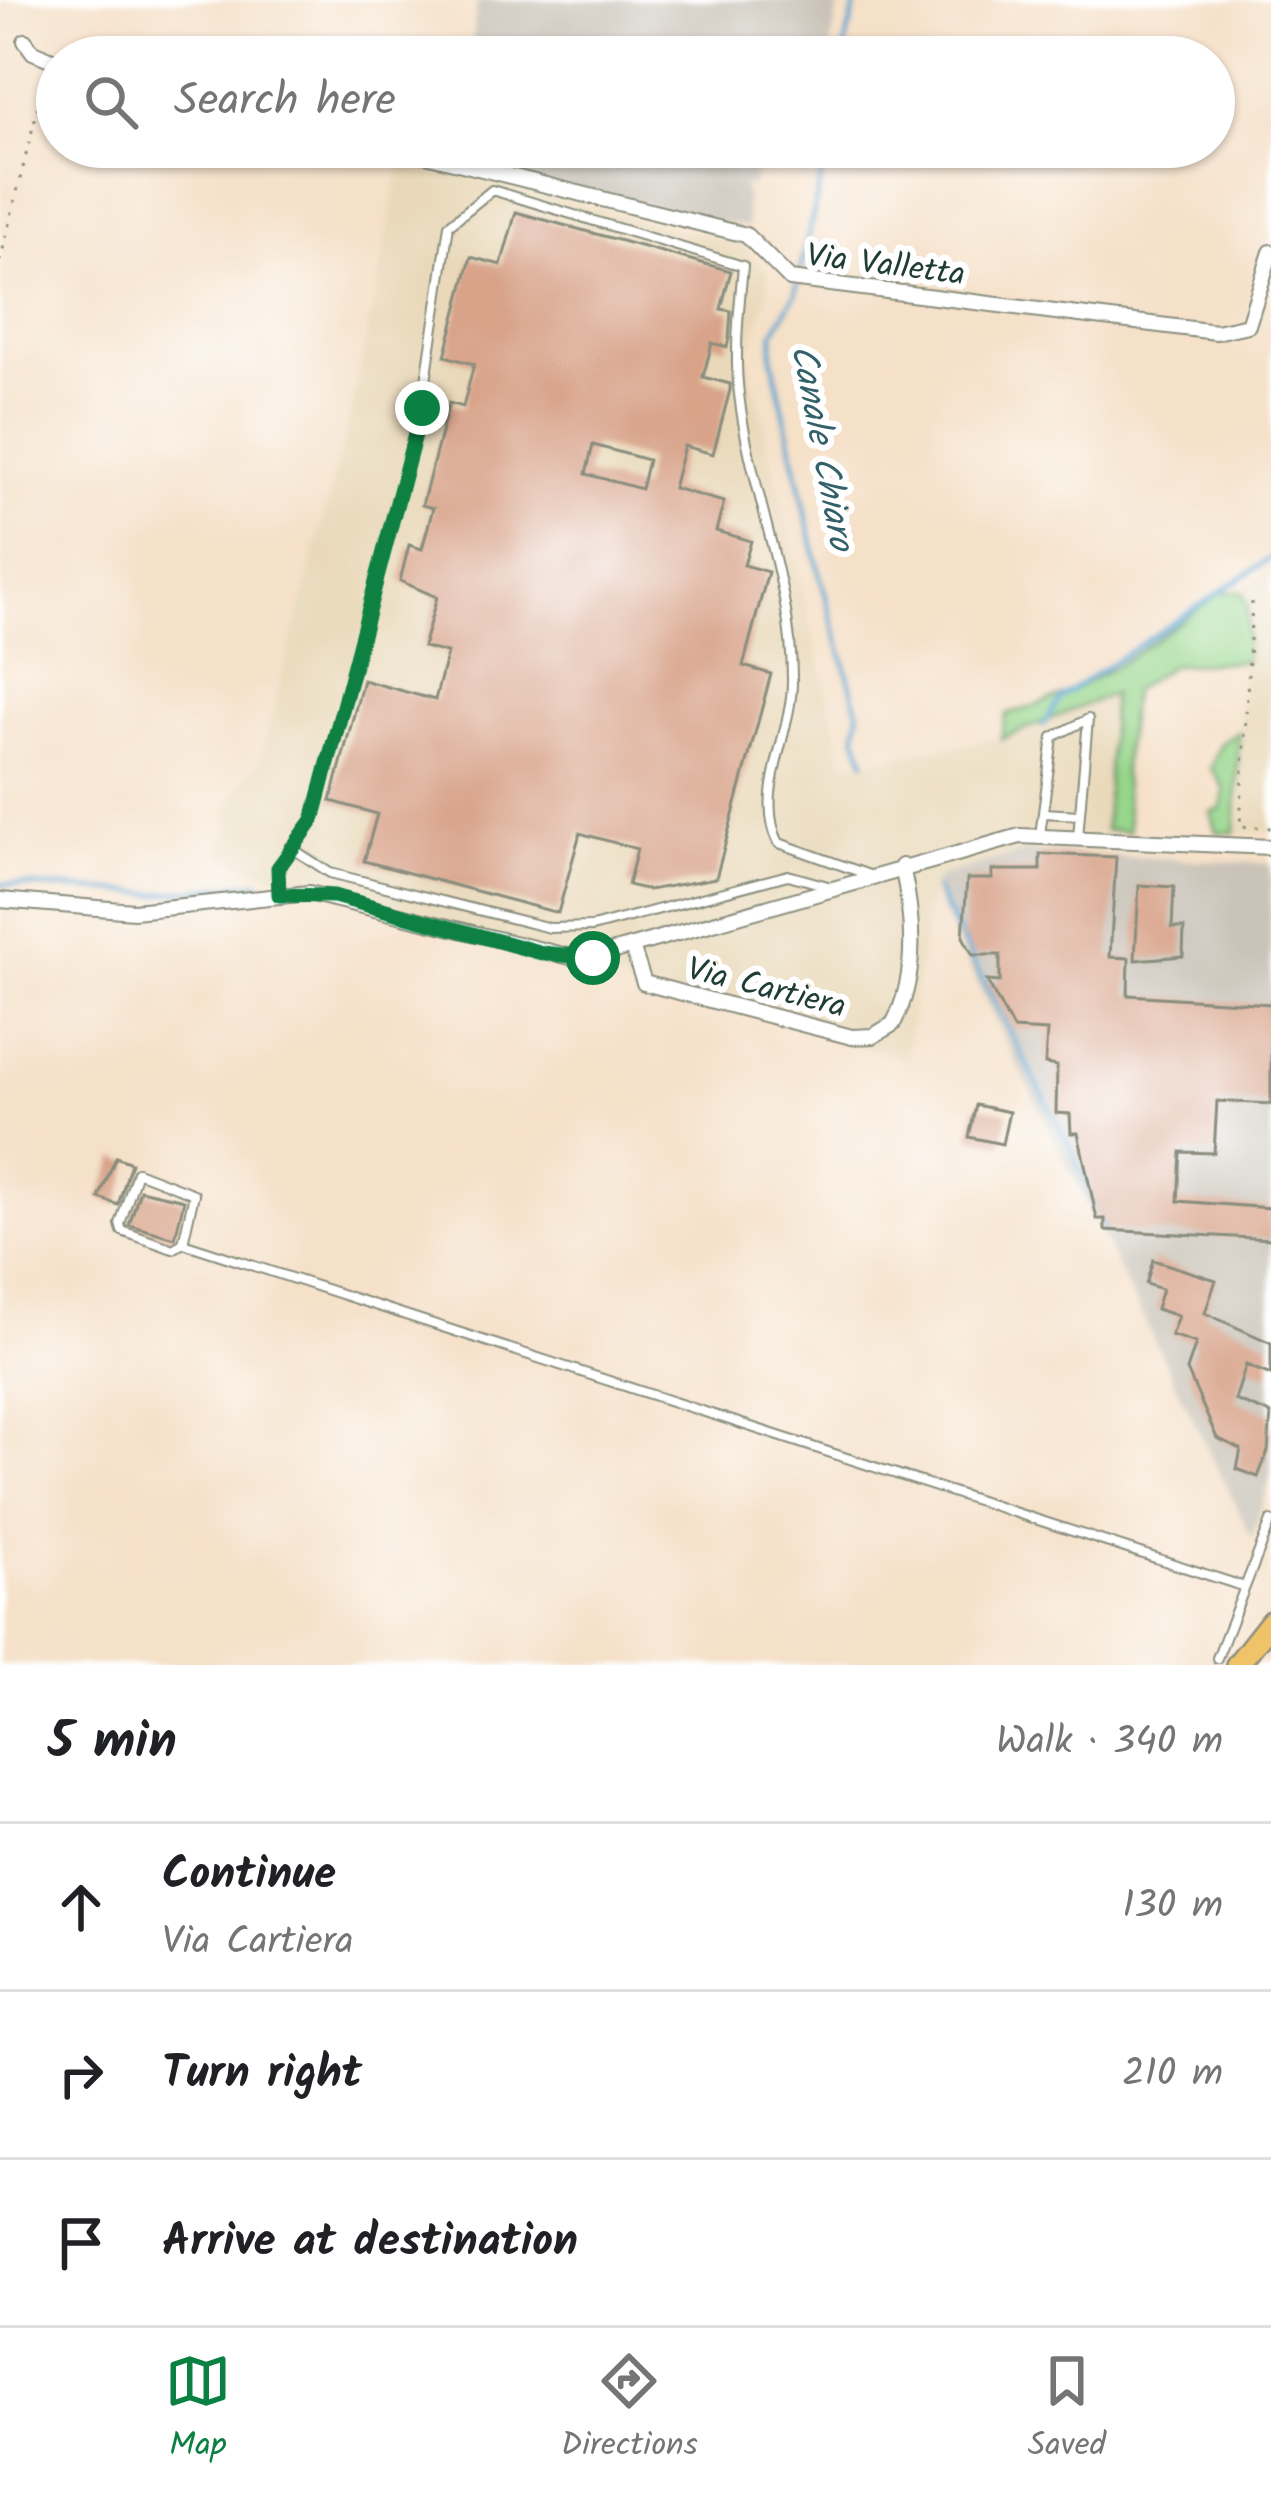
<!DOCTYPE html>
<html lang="en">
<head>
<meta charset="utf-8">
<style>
  body { margin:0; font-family:Kalam,sans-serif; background:#f6f6f6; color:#202124 }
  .stop { position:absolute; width:36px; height:36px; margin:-27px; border:9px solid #0b8043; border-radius:50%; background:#fff }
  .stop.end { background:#0b8043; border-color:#fff; box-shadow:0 3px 12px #0008 }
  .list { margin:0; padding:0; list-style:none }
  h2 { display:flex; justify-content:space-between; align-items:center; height:156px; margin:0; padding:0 48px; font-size:51px }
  h2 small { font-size:39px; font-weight:400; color:#757577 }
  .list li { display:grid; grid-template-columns:78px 1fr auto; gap:36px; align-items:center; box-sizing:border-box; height:168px; padding:0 48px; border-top:3px solid #e0e0e0 }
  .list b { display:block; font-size:45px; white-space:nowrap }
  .list p { margin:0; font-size:39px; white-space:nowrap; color:#757577 }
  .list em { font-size:39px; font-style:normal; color:#757577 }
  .icon { flex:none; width:66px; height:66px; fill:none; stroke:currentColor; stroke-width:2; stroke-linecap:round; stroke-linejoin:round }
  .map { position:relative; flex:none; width:1271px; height:1665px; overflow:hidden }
  .search { position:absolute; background:#fff; box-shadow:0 3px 9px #0004; left:36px; right:36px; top:36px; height:132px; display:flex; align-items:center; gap:30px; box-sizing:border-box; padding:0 42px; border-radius:66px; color:#757577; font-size:45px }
  .sheet { height:660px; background:#fff }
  nav { display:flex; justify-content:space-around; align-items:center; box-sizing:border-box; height:168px; border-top:3px solid #e0e0e0; background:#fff; font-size:33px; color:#757577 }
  nav a { display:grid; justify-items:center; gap:6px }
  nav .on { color:#0b8043 }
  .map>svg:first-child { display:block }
  .built { fill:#e9d9ba }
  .industrial { fill:#c9c3b8 }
  .green { fill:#97d68b; stroke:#5b8a60; stroke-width:3 }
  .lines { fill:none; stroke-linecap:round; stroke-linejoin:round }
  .stream { stroke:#55a4cf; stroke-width:4.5 }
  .building { fill:#d8a389; fill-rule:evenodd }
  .service-casing { stroke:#8a8e7e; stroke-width:12 }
  .minor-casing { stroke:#8a8e7e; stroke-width:18 }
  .primary-casing { stroke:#8a8e7e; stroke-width:26 }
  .path { stroke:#8a8e7e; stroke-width:3; stroke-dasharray:3 9; stroke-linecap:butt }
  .service { stroke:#fff; stroke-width:8 }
  .minor { stroke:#fff; stroke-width:14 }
  .primary { stroke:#f0c369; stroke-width:21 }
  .route { stroke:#0b8043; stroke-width:15 }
  .labels { text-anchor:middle; stroke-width:12; stroke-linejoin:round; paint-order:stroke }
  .street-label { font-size:33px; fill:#1f3d34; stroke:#fff }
  .water-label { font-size:36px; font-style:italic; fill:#32616a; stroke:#fff }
</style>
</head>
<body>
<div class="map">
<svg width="1271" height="1665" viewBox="0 0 1271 1665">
  <rect width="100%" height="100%" fill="#fff"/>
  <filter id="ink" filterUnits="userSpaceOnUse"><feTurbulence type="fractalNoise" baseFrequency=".00833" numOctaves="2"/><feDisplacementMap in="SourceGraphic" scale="24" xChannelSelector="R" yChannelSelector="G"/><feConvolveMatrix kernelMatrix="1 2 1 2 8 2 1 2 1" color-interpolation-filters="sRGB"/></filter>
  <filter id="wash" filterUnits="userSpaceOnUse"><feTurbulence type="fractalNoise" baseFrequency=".004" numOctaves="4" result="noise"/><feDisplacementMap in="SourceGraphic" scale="48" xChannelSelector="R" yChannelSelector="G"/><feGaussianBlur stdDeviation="2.7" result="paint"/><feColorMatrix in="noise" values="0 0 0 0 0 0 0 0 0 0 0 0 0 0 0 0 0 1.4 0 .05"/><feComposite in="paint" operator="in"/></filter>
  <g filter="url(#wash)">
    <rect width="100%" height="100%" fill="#f5e0c8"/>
    <path class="built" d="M402 160 740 245 768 272V294L747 356 844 765 1001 739 1113 693 1103 853 1026 852 938 877 930 895 906 1058 404 921 221 856 232 794 262 755 352 407Z
      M1271 568V831L1235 833 1245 602 1241 591Z"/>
    <path class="industrial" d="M478 0H837L840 1 828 57H469Z
      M454 147H763L752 186 744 185 747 227 451 163Z
      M1026 852 1271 864V1475L1252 1538 933 894 938 877Z"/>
    <path class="green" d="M1241 591 1248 606 1245 661 1172 665 1132 691 1123 772 1129 831 1105 830 1112 694 1001 739 1006 715C1090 692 1151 644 1220 592Z
      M1239 732 1235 833 1217 832 1211 812 1222 808 1225 789 1211 768 1221 743Z"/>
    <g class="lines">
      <path class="stream" d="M842 57 857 0
        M828 147 795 295 774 332 772 357 819 572 859 714 856 734 865 761
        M1043 725 1062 696 1271 558
        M0 884 158 894 260 882
        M935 888 1072 1151 1105 1232"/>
    </g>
    <g id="blocks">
      <path class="building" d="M650 36 709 53 708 57H645Z
        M516 212 731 271 721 309 731 311 729 339 727 347 712 343 703 377 730 384V390L713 454 684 446 673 488 724 502 716 531 751 541 744 565 768 572 743 666 771 674 716 878 649 890 628 885 637 849 580 833 558 913 364 861 377 814 331 801 363 680 435 700 447 653 423 647 437 597 400 581 409 545 422 549 433 508 422 505 449 403 463 407 474 364 445 356 471 257 501 265ZM593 445 648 460 641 489 586 474Z
        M1040 854 1116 857 1110 957 1129 958 1128 995 1271 1004V1104L1217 1101 1214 1153 1181 1152 1178 1201 1270 1208 1271 1239 1105 1230V1219H1097L1078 1133H1071L1070 1114 1056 1113 1057 1066 1045 1064 1047 1031 1013 1029 987 981 1000 982V955H973L963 937 967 879H992V870H1040Z
        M1139 885 1174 887 1172 928H1184L1183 956 1135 960Z
        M976 1105 1009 1112 1002 1144 969 1137Z
        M116 1157 131 1163 118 1205 99 1198Z
        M140 1190 184 1200 175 1238 129 1225Z
        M1153 1260 1216 1280 1205 1313 1271 1343V1375L1246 1365 1235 1400 1271 1414 1268 1451 1258 1477 1237 1469 1241 1449 1217 1438 1187 1370 1196 1343 1171 1335 1178 1316 1156 1309 1162 1289 1146 1284Z"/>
    </g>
  </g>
  <g filter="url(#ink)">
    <use href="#blocks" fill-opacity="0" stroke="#8a8e7e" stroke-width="3"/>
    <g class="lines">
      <defs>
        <path id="service" d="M1043 813 1080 815
          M1040 835 1053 737 1088 719 1078 837
          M290 847 330 873 550 928 592 927 788 875 835 888
          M279 895 278 869 313 820 422 408 449 225 492 190 743 266C739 309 734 352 739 394 750 491 793 583 792 682 792 733 754 795 779 843L869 875
          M183 1243 194 1194 137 1172 120 1224 122 1231 173 1249 183 1243 1245 1587
          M1217 1658 1271 1521"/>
        <path id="minor" d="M25 41 33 52 57 62
          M394 147 746 235 790 279 1216 332 1248 325 1271 252
          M0 900 134 911 309 893 583 960 1020 836 1271 847
          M632 947 644 983 852 1037 873 1036 893 1024C919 976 913 916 902 866"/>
        <path id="primary" d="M1237 1665 1271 1622"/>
      </defs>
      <use href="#service" class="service-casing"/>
      <use href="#minor" class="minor-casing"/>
      <use href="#primary" class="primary-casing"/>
      <path class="path" d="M0 261 46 74
        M1252 602 1240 826 1271 828"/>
      <use href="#service" class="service"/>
      <use href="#minor" class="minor"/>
      <use href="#primary" class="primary"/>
    </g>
  </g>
  <g class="lines" filter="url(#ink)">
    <path class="route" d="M422 408 313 820 278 868 279 895 334 896 542 953 593 958"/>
  </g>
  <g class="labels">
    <g class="street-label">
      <text transform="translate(886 263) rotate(7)" y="12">Via Valletta</text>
      <text transform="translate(767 986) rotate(14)" y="12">Via Cartiera</text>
    </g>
    <g class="water-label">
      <text transform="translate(824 447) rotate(79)" y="13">Canale Chiaro</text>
    </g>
  </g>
</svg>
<div class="stop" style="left:593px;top:958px"></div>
<div class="stop end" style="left:422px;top:408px"></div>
<div class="search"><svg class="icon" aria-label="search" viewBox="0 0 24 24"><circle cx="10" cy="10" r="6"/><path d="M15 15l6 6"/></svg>Search here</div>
</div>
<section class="sheet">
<h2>5 min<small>Walk · 340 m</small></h2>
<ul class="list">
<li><svg class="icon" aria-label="ahead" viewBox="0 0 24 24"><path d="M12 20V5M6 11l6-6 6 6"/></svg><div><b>Continue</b><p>Via Cartiera</p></div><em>130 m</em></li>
<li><svg class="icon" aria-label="right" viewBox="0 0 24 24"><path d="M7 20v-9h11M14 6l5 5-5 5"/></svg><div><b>Turn right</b></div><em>210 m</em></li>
<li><svg class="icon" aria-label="arrive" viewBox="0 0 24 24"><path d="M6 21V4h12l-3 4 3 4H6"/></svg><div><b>Arrive at destination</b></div></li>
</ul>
</section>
<nav>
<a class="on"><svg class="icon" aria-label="map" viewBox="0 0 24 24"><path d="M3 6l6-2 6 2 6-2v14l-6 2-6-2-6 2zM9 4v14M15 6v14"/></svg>Map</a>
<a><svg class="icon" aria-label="directions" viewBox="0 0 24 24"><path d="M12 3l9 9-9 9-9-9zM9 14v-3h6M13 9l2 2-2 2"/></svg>Directions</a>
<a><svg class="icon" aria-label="saved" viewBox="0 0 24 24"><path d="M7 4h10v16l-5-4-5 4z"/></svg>Saved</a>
</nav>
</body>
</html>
